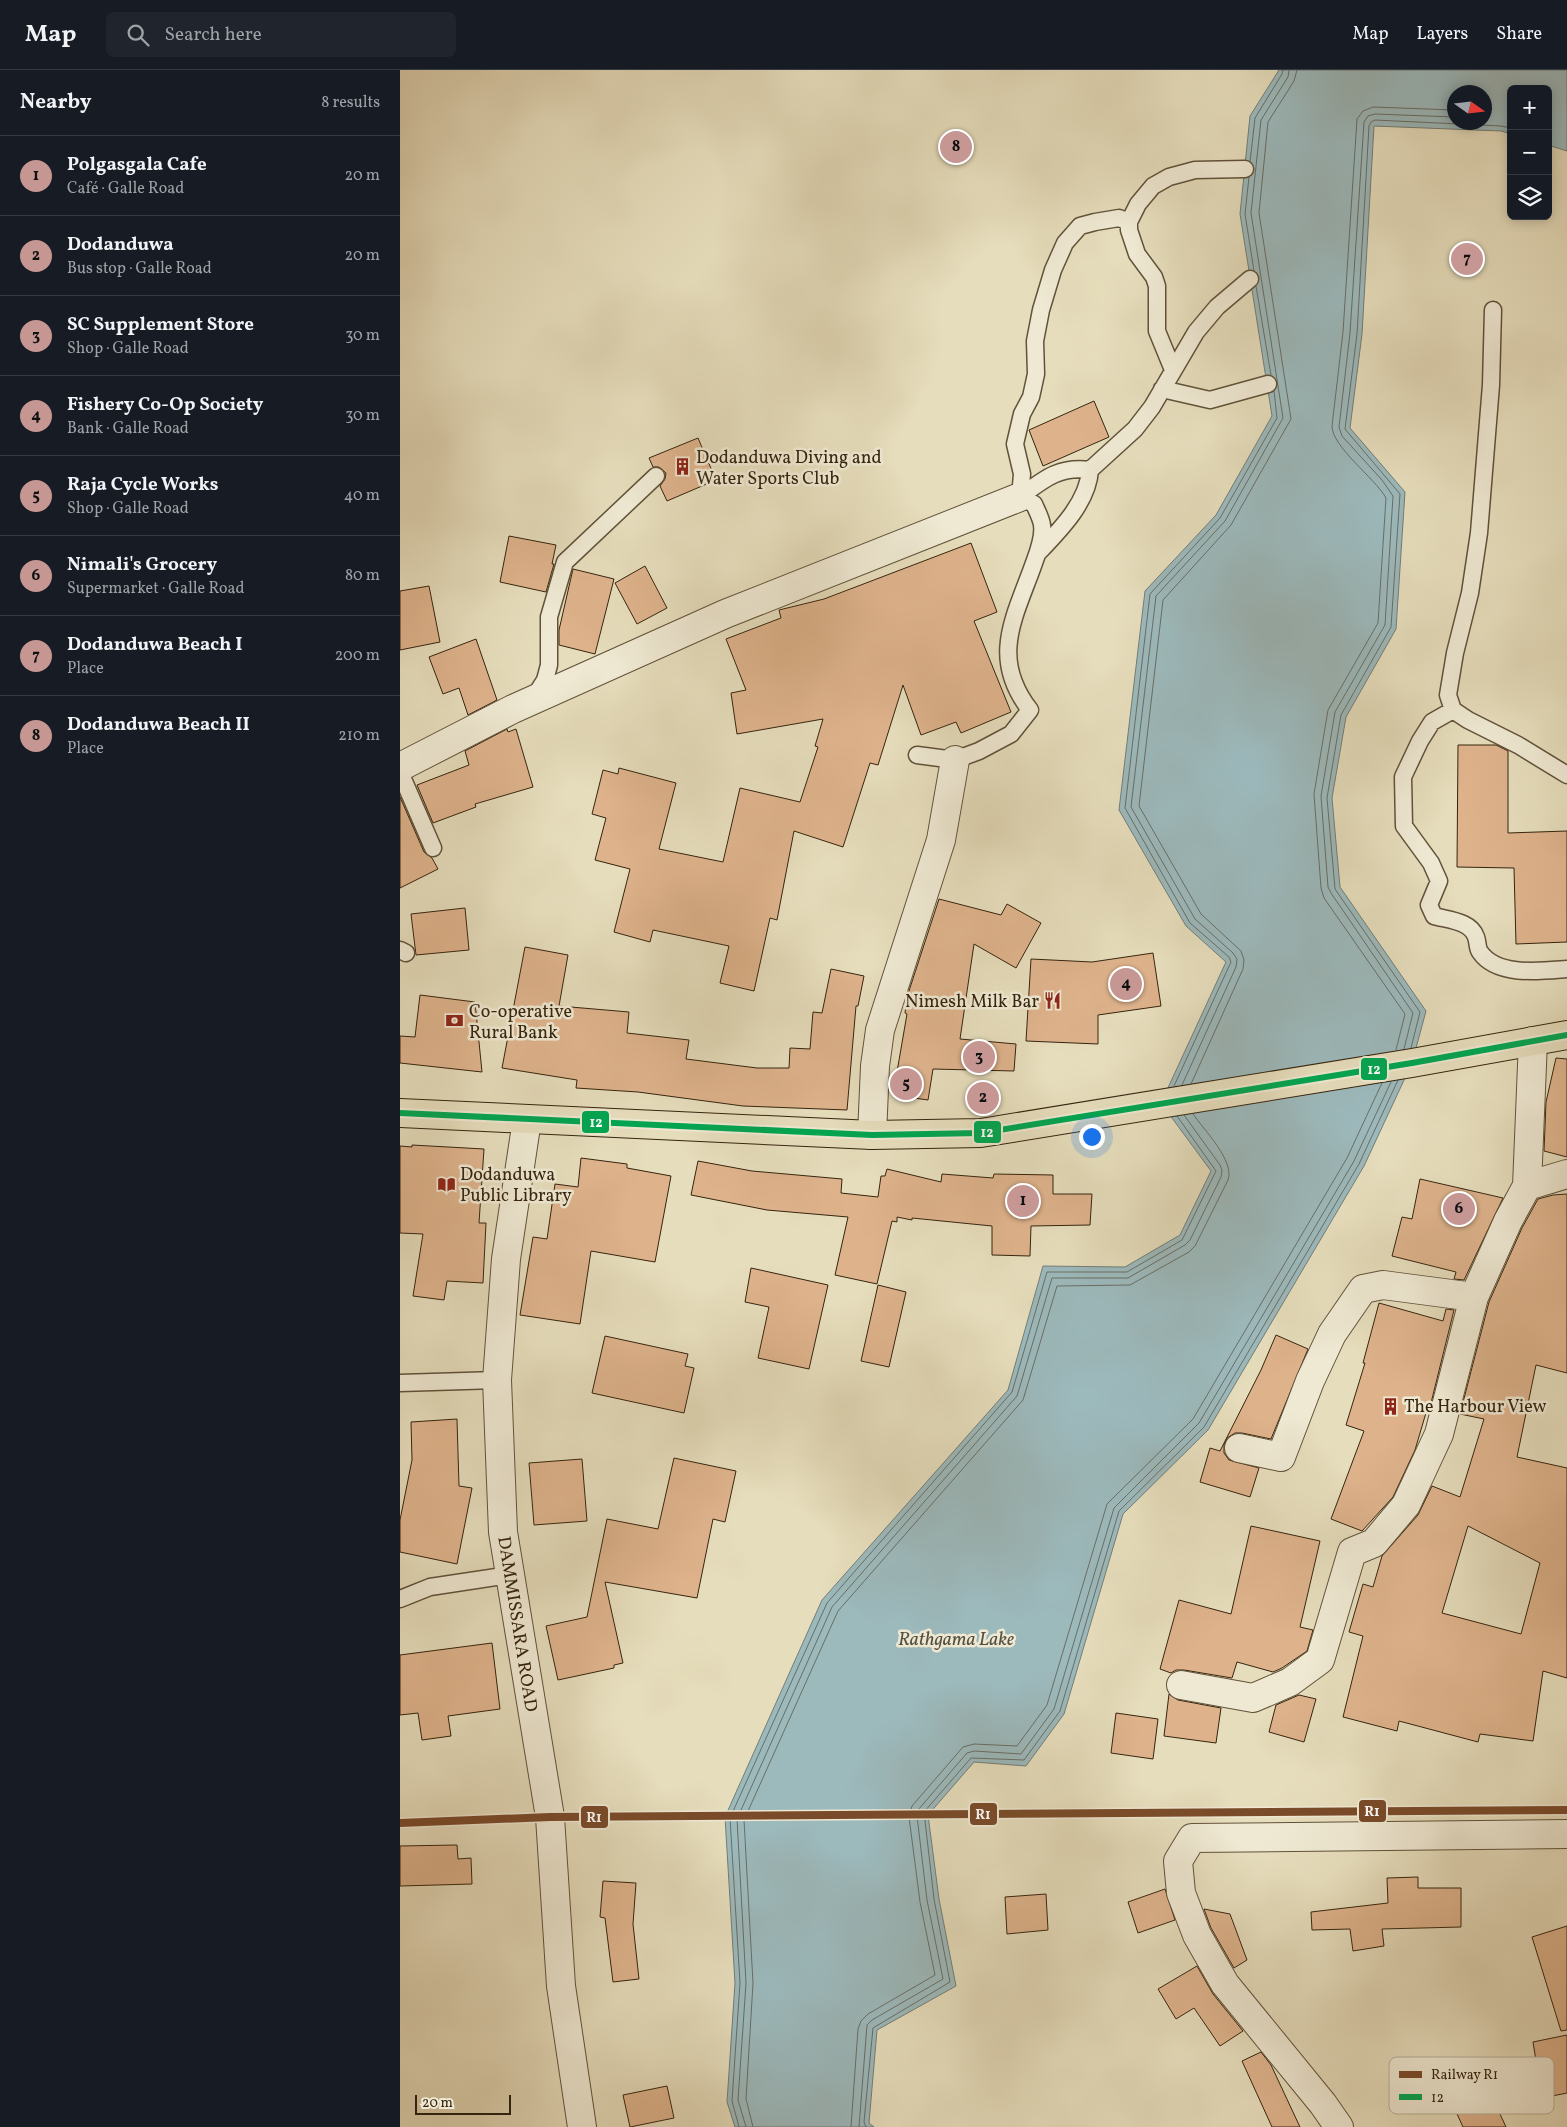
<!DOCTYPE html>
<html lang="en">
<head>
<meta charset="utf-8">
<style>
  body { margin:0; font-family:Vollkorn,serif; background:#20242c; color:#f1f3f6 }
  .controls { position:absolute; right:15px; top:15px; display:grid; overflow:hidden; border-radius:8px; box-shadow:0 2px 12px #0003 }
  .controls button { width:45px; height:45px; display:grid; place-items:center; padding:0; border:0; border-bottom:1px solid #363941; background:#171b24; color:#f1f3f6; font:25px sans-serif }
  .compass { position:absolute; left:1047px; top:15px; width:45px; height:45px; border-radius:50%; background:#171b24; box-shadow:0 2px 12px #0003; rotate:104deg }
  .scale { position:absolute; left:15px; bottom:12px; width:96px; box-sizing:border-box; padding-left:5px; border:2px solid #35240e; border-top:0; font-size:14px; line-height:18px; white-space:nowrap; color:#35240e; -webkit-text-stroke:4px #efe9d3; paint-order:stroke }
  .you { position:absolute; left:691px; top:1066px; width:18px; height:18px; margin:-12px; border:4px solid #fff; border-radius:50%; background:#1a73e8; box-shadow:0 0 0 8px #1a73e833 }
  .badge { display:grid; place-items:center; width:32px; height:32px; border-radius:50%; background:#c59692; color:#111; font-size:16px; font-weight:700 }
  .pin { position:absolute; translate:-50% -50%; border:2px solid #fff; box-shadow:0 1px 5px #0006 }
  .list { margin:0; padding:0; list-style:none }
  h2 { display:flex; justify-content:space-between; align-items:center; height:65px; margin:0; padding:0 20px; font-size:21px }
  h2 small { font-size:16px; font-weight:400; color:#9ea1a6 }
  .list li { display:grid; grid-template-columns:32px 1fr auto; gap:15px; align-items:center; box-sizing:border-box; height:80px; padding:0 20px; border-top:1px solid #363941 }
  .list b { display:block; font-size:19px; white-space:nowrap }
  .list p { margin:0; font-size:16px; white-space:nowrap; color:#9ea1a6 }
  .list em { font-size:16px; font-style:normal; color:#9ea1a6 }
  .icon { flex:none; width:28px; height:28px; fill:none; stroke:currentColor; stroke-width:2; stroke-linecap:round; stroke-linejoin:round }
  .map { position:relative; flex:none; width:1167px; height:2057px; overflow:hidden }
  header { display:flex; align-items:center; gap:30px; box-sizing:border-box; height:70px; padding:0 25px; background:#171b24; border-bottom:1px solid #363941 }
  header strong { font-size:24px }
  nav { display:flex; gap:28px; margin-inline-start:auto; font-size:18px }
  .search { width:350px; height:45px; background:#20242c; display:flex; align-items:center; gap:12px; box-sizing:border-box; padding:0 18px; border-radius:8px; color:#9ea1a6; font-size:19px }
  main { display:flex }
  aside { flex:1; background:#171b24 }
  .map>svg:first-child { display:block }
  .water { fill:#9cb9bc; stroke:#737d76; fill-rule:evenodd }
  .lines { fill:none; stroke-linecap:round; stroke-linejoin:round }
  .shore { stroke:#686e65; stroke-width:1 }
  .building { fill:#deb38c; stroke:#35240e; fill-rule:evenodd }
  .service-casing { stroke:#61523a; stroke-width:19 }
  .minor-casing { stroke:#61523a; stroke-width:30 }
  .trunk-casing { stroke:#35240e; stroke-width:30 }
  .service { stroke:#efe9d3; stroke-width:16 }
  .minor { stroke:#efe9d3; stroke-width:28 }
  .trunk { stroke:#e6ddbc; stroke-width:28 }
  .bus-1-casing { stroke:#efe9d3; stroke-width:10 }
  .bus-1 { stroke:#00a651; stroke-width:6 }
  .rail-1-casing { stroke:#efe9d3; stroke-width:11 }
  .rail-1 { stroke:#7a4b2a; stroke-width:8 }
  .labels { text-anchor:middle; stroke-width:5; stroke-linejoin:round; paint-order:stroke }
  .poi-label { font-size:18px; fill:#35240e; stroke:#efe9d3; text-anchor:start }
  .street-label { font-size:18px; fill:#35240e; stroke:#efe9d3 }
  .water-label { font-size:19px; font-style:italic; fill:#545142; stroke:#efe9d3 }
  .key { fill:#efe9d3; stroke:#b7ae98; stroke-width:1 }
  .key-label { font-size:14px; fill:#35240e }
  .line-badge { stroke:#efe9d3; stroke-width:2 }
  .badge-label { font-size:14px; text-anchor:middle; font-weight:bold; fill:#fff }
</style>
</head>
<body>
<header>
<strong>Map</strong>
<div class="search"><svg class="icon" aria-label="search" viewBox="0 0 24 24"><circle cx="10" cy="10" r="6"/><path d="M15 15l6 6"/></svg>Search here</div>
<nav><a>Map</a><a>Layers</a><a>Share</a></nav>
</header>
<main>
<aside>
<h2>Nearby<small>8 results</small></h2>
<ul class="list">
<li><span class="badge">1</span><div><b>Polgasgala Cafe</b><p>Café · Galle Road</p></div><em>20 m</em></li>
<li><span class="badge">2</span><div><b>Dodanduwa</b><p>Bus stop · Galle Road</p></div><em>20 m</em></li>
<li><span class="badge">3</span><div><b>SC Supplement Store</b><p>Shop · Galle Road</p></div><em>30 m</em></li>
<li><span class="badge">4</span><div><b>Fishery Co-Op Society</b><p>Bank · Galle Road</p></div><em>30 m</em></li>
<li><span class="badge">5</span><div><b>Raja Cycle Works</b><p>Shop · Galle Road</p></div><em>40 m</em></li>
<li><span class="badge">6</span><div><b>Nimali's Grocery</b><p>Supermarket · Galle Road</p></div><em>80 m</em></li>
<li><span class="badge">7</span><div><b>Dodanduwa Beach I</b><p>Place</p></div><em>200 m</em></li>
<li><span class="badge">8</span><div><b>Dodanduwa Beach II</b><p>Place</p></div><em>210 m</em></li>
</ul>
</aside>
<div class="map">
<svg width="1167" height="2057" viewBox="0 0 1167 2057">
  <rect width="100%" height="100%" fill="#e6ddbc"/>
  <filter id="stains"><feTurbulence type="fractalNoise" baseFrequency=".004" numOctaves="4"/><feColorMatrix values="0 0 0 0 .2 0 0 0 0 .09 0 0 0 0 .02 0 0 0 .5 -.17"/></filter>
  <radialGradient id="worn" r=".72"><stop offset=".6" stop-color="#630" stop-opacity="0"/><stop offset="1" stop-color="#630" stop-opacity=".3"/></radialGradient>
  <path class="water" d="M879 0H1167V81L1148 75V19H1111V64L1101 61 974 56 962 264 950 358 1005 422 996 559 946 647 932 728 940 817 1026 941 1012 993 964 1096 808 1360 723 1444 664 1644 626 1696 574 1692 528 1745 539 1829 556 1916 477 1960 469 2053 474 2057H335L327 2032 335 1913 325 1747 422 1530 608 1320 643 1196 725 1197 780 1165 811 1101 761 1033 826 892 786 856 719 740 745 521 816 445 872 346 840 144 850 46ZM1054 22H1084V52H1054Z"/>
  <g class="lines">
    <path class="shore" d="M850 92 855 48 882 4 883 0
      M849 107 845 144 854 201
      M856 216 871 305
      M1011 978 1020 942 935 819 927 728 941 645 991 557 1000 424 945 359 957 264 969 56 971 52 975 50 1101 56 1111 58
      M1004 979 1013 943 931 823 928 817 921 726 935 642 985 555 993 426 982 410 942 366 939 357 950 263 964 52 968 46 975 44 1054 47
      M996 980 1005 944 924 828 921 818 914 724 928 640 978 553 986 428C975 408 932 377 932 356L943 262 957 49 963 41 973 37 1054 40
      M791 1014 843 899 844 890 841 881 801 844 739 736 763 530 831 455 891 349 859 143 868 52 894 11 897 0
      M782 1015 836 897 837 889 833 883 795 849 731 737 756 526 825 451 883 348 851 143 861 50 888 7 889 0
      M774 1016 831 892 829 887 790 853 725 738 750 524 820 448 877 348 874 321
      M339 2057 332 2031 340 1913 330 1748 427 1533 612 1322 647 1202H727L782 1170 816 1101 777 1046
      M346 2057 338 2030 346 1913 337 1749 432 1537 617 1326 652 1208H728L785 1175 790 1170 821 1107 822 1100 820 1095 784 1045
      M353 2057 346 2029 353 1913 344 1750 438 1541 623 1330 657 1216 730 1215 789 1182 795 1176 828 1110C835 1091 804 1060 793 1044
      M451 2057 458 1959 461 1951 468 1944 535 1905 520 1832 509 1747 512 1736 563 1677 574 1674 617 1676 647 1635 707 1434 793 1349 947 1088 982 1013
      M459 2057 467 1955 472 1950 543 1909 527 1830 517 1746 518 1740 567 1683 574 1681 621 1684 654 1639 714 1438 799 1353 954 1091 991 1012
      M466 2057 464 2052 473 1958 550 1912 534 1829 524 1742 571 1688 624 1690 660 1641 719 1441 804 1357 959 1094 998 1010"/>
  </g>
  <path class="building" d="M694 331 709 367 643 396 629 360Z
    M298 368 316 410 267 431 260 416 265 409 266 403 259 397H253L249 388Z
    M109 466 156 475 152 494H154L146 522 100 512Z
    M571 473 597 542 574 551 611 642 561 663 556 652 521 665 503 615 478 695 470 693 443 777 394 761 377 850 370 848 354 921 320 913 329 876 253 860 250 872 214 862 230 799 195 790 206 748 192 744 203 700 218 704 219 698 276 713 259 779 323 792 340 718 400 732 418 677 415 676 423 649 337 664 331 623 346 620 326 569 381 548 379 540 424 529Z
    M245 496 267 538 237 554 215 513Z
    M173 499 214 509 195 584 159 575V560Z
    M29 516 40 572 0 580V521Z
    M76 569 97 630 68 645 59 618 43 624 29 587Z
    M107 659 108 662 116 659 133 717 75 734 76 737 33 753 17 715 69 695 65 681Z
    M1058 675H1096L1108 681V763L1167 761V872L1116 874 1114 798 1057 797Z
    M0 727 24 782 32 788 38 799 0 818Z
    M539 829 601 845 607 834 641 853 616 898 574 874 560 969 616 974 614 1001 533 999 528 1030 493 1025 507 944 505 943 507 927Z
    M65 838 69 880 16 885 11 844Z
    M125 877 168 885 159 936 229 942 227 963 289 970 286 989 357 998H389L390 978 410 979 413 942 422 943 431 899 464 906 458 936H456L447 1040 343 1036 238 1022 176 1018 177 1010 102 998Z
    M753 883 761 936 698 945V974L626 971 631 889 692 892Z
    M20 925 75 932 82 1002 0 993V966L15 967Z
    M1156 988 1167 989V1087L1144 1081 1146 1032Z
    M12 1075 84 1079 79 1153H86L83 1213 47 1211 44 1230 13 1226 23 1164 0 1163V1076L12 1077Z
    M181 1088 227 1094V1098L271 1106 255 1192 191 1181 180 1254 120 1245 133 1167 147 1169 155 1114 178 1117Z
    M298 1091 352 1101 442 1109 441 1123 478 1127 481 1106H485L487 1099 541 1112 542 1104 593 1108 594 1104 653 1105V1124H692L690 1155 631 1156 630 1186 592 1185V1156L512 1148V1150L497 1147V1152L492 1151 477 1214 435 1205 448 1147 367 1140 291 1125Z
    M1020 1109 1103 1128 1064 1210 1054 1209 1056 1202 992 1186 1002 1147 1012 1149Z
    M1167 1124V1303L1136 1295 1117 1387 1167 1398V1608L1143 1601 1133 1671 1080 1664 1078 1672 999 1651 997 1661 943 1647 963 1566 949 1562 963 1514 973 1517 982 1486 1018 1445 1032 1416 1060 1427 1084 1349 1060 1344 1089 1232 1122 1158 1138 1129 1153 1125ZM1068 1456 1140 1493 1121 1564 1042 1543Z
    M351 1198 428 1215 409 1299 358 1288 369 1237 345 1232Z
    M478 1215 506 1222 489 1297 461 1291Z
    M979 1233 1043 1251 1046 1239 1054 1240 1030 1337 1028 1336 1015 1380 993 1427 962 1461 931 1449 964 1361 946 1355 965 1293H963Z
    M876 1265 908 1279 871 1369 842 1363H835L827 1368 824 1375V1383L829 1390 859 1398 850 1427 800 1412 810 1378 820 1381 861 1300Z
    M205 1266 288 1284 285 1296 294 1298 284 1343 192 1323Z
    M57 1349 59 1416 72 1418 57 1494 0 1482V1450L12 1390 11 1352Z
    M274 1388 336 1401 325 1452 313 1449 297 1528 205 1512 223 1593 214 1595V1598L158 1610 146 1556 187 1547 207 1449 258 1459Z
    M182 1389 187 1451 134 1455 129 1393Z
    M851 1456 920 1471 900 1557 913 1560 907 1581 882 1598 873 1602 837 1592 832 1608 784 1600H776L771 1603 760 1599 779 1530 831 1544Z
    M92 1573 100 1639 48 1646 51 1666 22 1670 18 1643 0 1645V1585Z
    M769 1624 778 1630 821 1638 816 1673 764 1666Z
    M899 1625 916 1629 904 1672 869 1662 876 1635Z
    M716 1643 758 1649 753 1689 711 1683Z
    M57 1775 58 1789 71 1788 72 1814 0 1816V1776Z
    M1018 1807V1818H1061V1857L982 1859 984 1876 953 1881 950 1859 912 1860 911 1842 988 1833 987 1808Z
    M203 1811 236 1813 233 1854 239 1909 213 1912 205 1848 200 1847Z
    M765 1819 775 1850 738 1863 728 1832Z
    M646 1824 648 1860 607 1864 605 1827Z
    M804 1839 830 1844 847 1890 834 1898 811 1858Z
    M1167 1856V1960L1161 1961 1132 1867Z
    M797 1896 813 1924 843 1961 820 1976 794 1938 776 1949 758 1919Z
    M1167 1965V2023L1142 2028 1133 1972Z
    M861 1982 871 1995 900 2057H872L842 1991Z
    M267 2016 274 2048 230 2057 223 2025Z
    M1088 2018 1106 2057H1063L1053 2035Z"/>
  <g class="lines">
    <defs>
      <path id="service" d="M1093 240 1091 315 1079 463 1070 523 1055 583 1048 625 1053 640 1068 650 1118 675 1167 705
        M773 300 757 261V216L754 207 737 184 729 160V152L738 134 753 116 769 107 795 100 845 99
        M762 319 810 330 868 314
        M690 400 735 359 752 337 796 262 817 237 850 209
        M620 427 622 404 615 374 622 344 631 327 636 304 635 271 641 240 653 200 665 173 680 156 695 152 719 148 729 152
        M620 427C644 409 659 396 690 400 688 432 660 460 638 483
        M133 629 145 610 149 595V547L165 492 256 406
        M1053 640 1032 652 1020 671 1003 707 1004 756 1031 793 1039 811 1029 835 1034 846C1048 850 1071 851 1076 867 1078 872 1077 878 1080 882 1097 907 1141 901 1167 899
        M517 685 555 690 579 681 611 664 630 640C589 587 615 547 634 493 638 482 644 467 642 455 641 448 637 441 634 434L620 427
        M0 702 33 778
        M0 880 6 883
        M0 1313 97 1310
        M0 1529 30 1517 110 1505"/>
      <path id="minor" d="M0 697 113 639 325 544 620 427
        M127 1050 106 1189 97 1310 103 1462 150 1747 161 1916 182 2057
        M472 1065 475 996 480 960 541 770 555 690
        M1127 1116 1167 1104
        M839 1378 881 1387 910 1311 932 1264 963 1219 983 1215 1074 1227
        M781 1615 853 1628 890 1612 920 1590 952 1482 974 1473 1006 1435 1039 1364 1074 1227 1108 1151 1127 1116 1133 971
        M939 2057 923 2034 825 1914 797 1865 781 1823 778 1791 792 1768 1167 1764"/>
      <path id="trunk" d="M0 1043 472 1065 581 1063 1012 993 1167 965"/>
    </defs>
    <use href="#service" class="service-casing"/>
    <use href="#minor" class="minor-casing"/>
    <use href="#trunk" class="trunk-casing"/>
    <use href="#service" class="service"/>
    <use href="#minor" class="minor"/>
    <use href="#trunk" class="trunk"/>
    <defs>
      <path id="bus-1" d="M0 1043 472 1065 581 1063 1012 993 1167 965"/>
    </defs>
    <use href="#bus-1" class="bus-1-casing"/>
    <use href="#bus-1" class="bus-1"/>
    <defs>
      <path id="rail-1" d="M0 1753 150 1747 1167 1740"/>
    </defs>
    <use href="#rail-1" class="rail-1-casing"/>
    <use href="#rail-1" class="rail-1"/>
  </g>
  <defs>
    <symbol id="building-bare" viewBox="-9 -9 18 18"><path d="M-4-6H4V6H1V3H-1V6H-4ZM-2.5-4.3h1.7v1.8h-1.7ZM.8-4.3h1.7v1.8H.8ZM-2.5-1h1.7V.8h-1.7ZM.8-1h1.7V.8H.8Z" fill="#8f2418" stroke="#efe9d3" stroke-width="2.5" paint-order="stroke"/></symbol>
    <symbol id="restaurant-bare" viewBox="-9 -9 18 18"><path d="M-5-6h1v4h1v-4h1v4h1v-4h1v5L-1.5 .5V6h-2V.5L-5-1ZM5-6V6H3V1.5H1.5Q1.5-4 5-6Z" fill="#8f2418" stroke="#efe9d3" stroke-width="2.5" paint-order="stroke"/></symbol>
    <symbol id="bank-bare" viewBox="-9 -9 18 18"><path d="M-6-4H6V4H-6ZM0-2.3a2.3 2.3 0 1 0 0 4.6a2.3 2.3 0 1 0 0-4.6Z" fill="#8f2418" stroke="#efe9d3" stroke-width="2.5" paint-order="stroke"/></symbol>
    <symbol id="library-bare" viewBox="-9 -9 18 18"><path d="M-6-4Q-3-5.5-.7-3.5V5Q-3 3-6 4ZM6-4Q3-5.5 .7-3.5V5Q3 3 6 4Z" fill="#8f2418" stroke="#efe9d3" stroke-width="2.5" paint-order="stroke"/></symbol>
  </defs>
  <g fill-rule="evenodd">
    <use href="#building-bare" x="270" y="384" width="25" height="25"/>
    <use href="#restaurant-bare" x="640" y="918" width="25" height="25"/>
    <use href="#bank-bare" x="42" y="938" width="25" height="25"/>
    <use href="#library-bare" x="34" y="1102" width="25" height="25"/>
    <use href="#building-bare" x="978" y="1324" width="25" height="25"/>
  </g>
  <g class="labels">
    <g class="poi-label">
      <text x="296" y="393">Dodanduwa Diving and<tspan x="296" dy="21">Water Sports Club</tspan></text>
      <text x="639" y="937" text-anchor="end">Nimesh Milk Bar</text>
      <text x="69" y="947">Co-operative<tspan x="69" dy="21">Rural Bank</tspan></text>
      <text x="60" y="1110">Dodanduwa<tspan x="60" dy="21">Public Library</tspan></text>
      <text x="1004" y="1342">The Harbour View</text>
    </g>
    <g class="street-label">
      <text transform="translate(118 1554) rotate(81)" y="6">DAMMISSARA ROAD</text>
    </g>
    <g class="water-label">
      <text x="556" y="1575">Rathgama Lake</text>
    </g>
  </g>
  <rect x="989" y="1987" width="165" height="57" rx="8" class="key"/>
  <rect x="999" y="2001" width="23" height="7" fill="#7a4b2a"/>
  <rect x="999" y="2024" width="23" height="6" fill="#00a651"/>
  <g class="key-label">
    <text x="1031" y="2009">Railway R1</text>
    <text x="1031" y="2032">12</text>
  </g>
  <g class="line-badge">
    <rect x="960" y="987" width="28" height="24" rx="5" fill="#00a651"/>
    <rect x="181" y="1040" width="29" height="24" rx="5" fill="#00a651"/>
    <rect x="573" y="1050" width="29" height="24" rx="5" fill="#00a651"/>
    <rect x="958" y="1729" width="29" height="24" rx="5" fill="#7a4b2a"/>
    <rect x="569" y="1732" width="29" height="24" rx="5" fill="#7a4b2a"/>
    <rect x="180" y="1735" width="29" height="24" rx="5" fill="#7a4b2a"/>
  </g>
  <g class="badge-label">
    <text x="974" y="1004">12</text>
    <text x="196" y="1057">12</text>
    <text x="587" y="1067">12</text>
    <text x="972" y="1746">R1</text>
    <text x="583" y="1749">R1</text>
    <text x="194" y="1752">R1</text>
  </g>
  <rect width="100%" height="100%" filter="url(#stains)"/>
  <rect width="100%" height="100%" fill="url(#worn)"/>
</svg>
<div class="controls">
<button>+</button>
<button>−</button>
<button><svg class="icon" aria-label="layers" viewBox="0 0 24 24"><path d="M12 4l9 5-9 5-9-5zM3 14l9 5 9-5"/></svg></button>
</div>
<svg class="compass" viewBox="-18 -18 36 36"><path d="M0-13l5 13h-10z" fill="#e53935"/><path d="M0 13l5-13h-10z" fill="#9ea1a6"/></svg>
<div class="scale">20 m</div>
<div class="you"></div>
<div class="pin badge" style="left:623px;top:1131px">1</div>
<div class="pin badge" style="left:583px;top:1028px">2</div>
<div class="pin badge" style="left:579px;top:987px">3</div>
<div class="pin badge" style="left:726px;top:914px">4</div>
<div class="pin badge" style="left:506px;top:1014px">5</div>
<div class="pin badge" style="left:1059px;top:1139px">6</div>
<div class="pin badge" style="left:1067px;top:189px">7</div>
<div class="pin badge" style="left:556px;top:77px">8</div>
</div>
</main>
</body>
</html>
